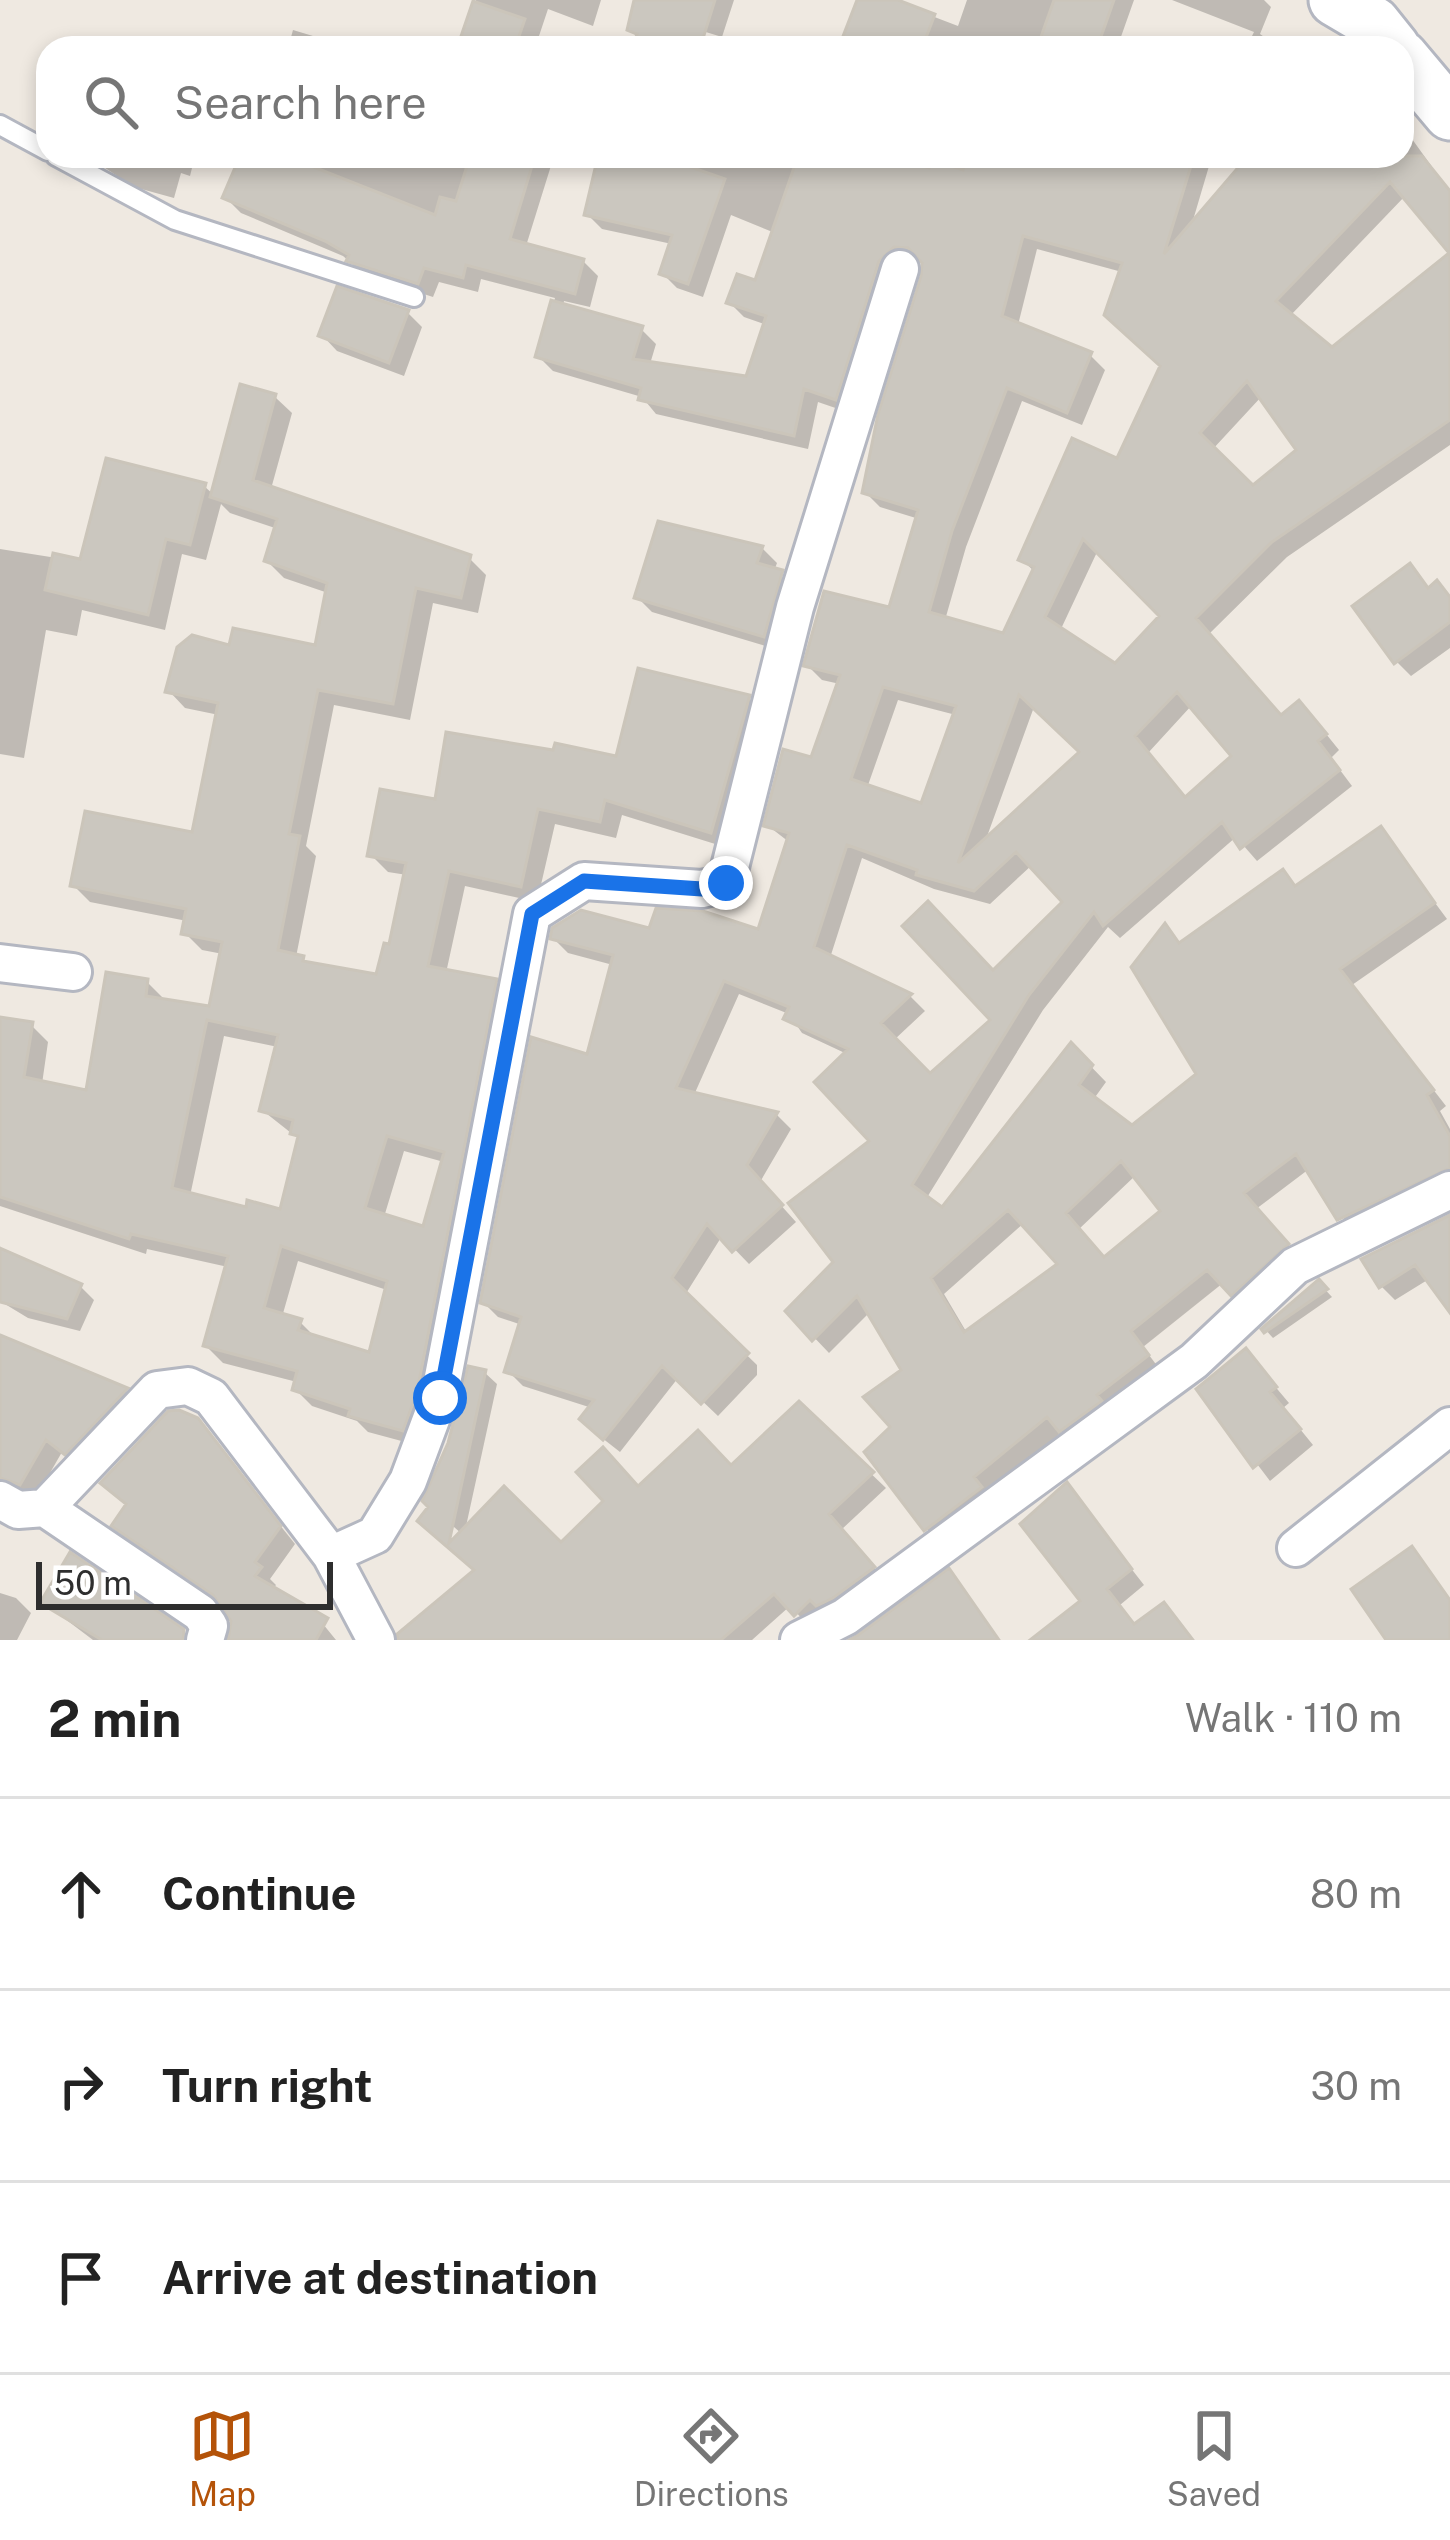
<!DOCTYPE html>
<html lang="en">
<head>
<meta charset="utf-8">
<style>
  body { margin:0; font-family:"Public Sans",sans-serif; background:#f2f2f2; color:#222 }
  .scale { position:absolute; left:36px; bottom:30px; width:297px; box-sizing:border-box; padding-left:12px; border:6px solid #2e2e2e; border-top:0; font-size:33px; line-height:42px; white-space:nowrap; color:#2e2e2e; -webkit-text-stroke:9px #fff; paint-order:stroke }
  .stop { position:absolute; width:36px; height:36px; margin:-27px; border:9px solid #1a73e8; border-radius:50%; background:#fff }
  .stop.end { background:#1a73e8; border-color:#fff; box-shadow:0 3px 12px #0008 }
  .list { margin:0; padding:0; list-style:none }
  h2 { display:flex; justify-content:space-between; align-items:center; height:156px; margin:0; padding:0 48px; font-size:51px }
  h2 small { font-size:39px; font-weight:400; color:#767676 }
  .list li { display:grid; grid-template-columns:78px 1fr auto; gap:36px; align-items:center; box-sizing:border-box; height:192px; padding:0 48px; border-top:3px solid #e0e0e0 }
  .list b { display:block; font-size:45px; white-space:nowrap }
  .list em { font-size:39px; font-style:normal; color:#767676 }
  .icon { flex:none; width:66px; height:66px; fill:none; stroke:currentColor; stroke-width:2; stroke-linecap:round; stroke-linejoin:round }
  .map { position:relative; flex:none; width:1450px; height:1640px; overflow:hidden }
  .search { position:absolute; background:#fff; box-shadow:0 6px 18px #0003; left:36px; right:36px; top:36px; height:132px; display:flex; align-items:center; gap:30px; box-sizing:border-box; padding:0 42px; border-radius:36px; color:#767676; font-size:45px }
  .sheet { height:732px; background:#fff }
  nav { display:flex; justify-content:space-around; align-items:center; box-sizing:border-box; height:168px; border-top:3px solid #e0e0e0; background:#fff; font-size:33px; color:#767676 }
  nav a { display:grid; justify-items:center; gap:6px }
  nav .on { color:#b45309 }
  .map>svg:first-child { display:block }
  .shadow { fill:#0003; fill-rule:evenodd }
  .building { fill:#cbc7bf; stroke:#cbc5ba; stroke-width:3; fill-rule:evenodd }
  .lines { fill:none; stroke-linecap:round; stroke-linejoin:round }
  .lane-casing { stroke:#b4b7c1; stroke-width:24 }
  .street-casing { stroke:#b4b7c1; stroke-width:42 }
  .secondary-casing { stroke:#b4b7c1; stroke-width:57 }
  .lane { stroke:#fff; stroke-width:18 }
  .street { stroke:#fff; stroke-width:36 }
  .secondary { stroke:#fff; stroke-width:51 }
  .route { stroke:#1a73e8; stroke-width:15 }
</style>
</head>
<body>
<div class="map">
<svg width="1450" height="1640" viewBox="0 0 1450 1640">
  <rect width="100%" height="100%" fill="#efe9e1"/>
  <path class="shadow" d="M476 0H601L593 26 548 9 535 48H460Z
    M637 0H734L722 37 696 29 690 48H635L638 38 630 29Z
    M860 0H890L958 26 967 0H1134L1117 48H1001L988 43 987 48H841Z
    M1172 0H1264L1271 7 1260 34 1280 48H1246L1254 32Z
    M293 30 353 48H288Z
    M1402 125 1450 192V245L1406 195 1290 316 1332 351 1450 331V445L1287 557 1209 634 1282 718 1314 719 1339 750 1331 758 1352 786 1257 861 1236 837 1120 938 1108 927 1043 1010 926 1199 943 1211 1072 1047 1106 1082 1093 1100 1132 1128 1200 1075 1165 927 1182 945 1283 873 1298 888 1381 830 1447 919 1352 985 1446 1106 1440 1111 1450 1129V1187L1354 1233 1309 1169 1256 1209 1301 1260 1247 1308 1223 1283 1143 1347 1161 1371 1076 1445 1062 1432 987 1493 941 1544 927 1529 894 1427 905 1371 870 1312 829 1353 789 1311 837 1263 874 1141 847 1054 802 1033 789 1014 739 994 694 1095 777 1115 791 1129 760 1182 796 1222 749 1264 722 1236 685 1295 757 1365V1375L718 1416 678 1378 620 1452 597 1434 592 1408 523 1386 508 1371 522 1325 498 1317 483 1302 589 1058 613 965 568 953 553 938 760 933 789 842 767 825 813 760 840 684 822 680 807 665 891 611 919 519 880 507 865 492 925 262 910 261 850 413 818 402 808 449 656 414 642 397 553 371 538 356 555 298 481 279 478 292 439 282 433 297 365 275 343 256 241 213 226 198 243 156H554L526 246 583 261 598 276 590 307 564 301 563 306 641 329 656 344 650 364 748 380 767 325 744 317 730 303 756 284 775 233 731 215 703 297 677 288 662 273 672 244 602 229 587 214 601 156H1212L1191 227 1252 156H1402ZM1037 249 1122 272 1164 366 1119 462 1022 560 1035 572 1005 636 945 620 966 547 1022 401 1082 425 1105 370 1090 355 1018 325ZM1262 396 1300 451 1253 489 1212 450ZM1098 550 1163 616 1116 667 1060 631ZM898 700 956 715 922 807 867 788ZM1192 705 1236 756 1187 800 1148 753ZM1034 707 1083 753 985 842ZM862 858 934 889 990 904 1032 865 1066 902 994 974V1020L930 1077 894 1040 925 1011 911 997 830 958ZM1136 1175 1164 1212 1105 1260 1078 1230ZM1024 1223 1061 1265 967 1333 944 1294Z
    M87 156H195L190 176 181 173 174 198 134 187Z
    M407 312 422 327 404 376 337 351 322 335Z
    M275 397 292 413 271 489 469 558 486 575 478 613 433 603 410 720 334 705 306 846 316 856 296 957 309 965 379 977 407 875 388 872 371 855 437 803 618 760 748 698 765 715 728 848 622 815 616 838 555 824 537 902 465 886 446 973 495 981 512 998 420 1446 368 1432 357 1421 312 1406 295 1389 297 1382 223 1363 206 1346 228 1267 147 1249 146 1254 0 1206V1020L31 1025 48 1042 42 1084 88 1093 147 982 164 999 212 1009 223 954 202 950 185 933 187 921 90 902 73 885 195 835 219 715 185 708 169 691 231 649H317L328 593 284 578 267 561 278 529 230 513 221 504 206 560 182 554 165 630 82 610 77 636 46 630 24 758 0 754V549L82 562 204 486 214 495ZM224 1036 278 1047 262 1110 300 1140 282 1212 248 1211 190 1196ZM404 1151 444 1162 425 1230 384 1217ZM298 1261 387 1290 371 1356 317 1339 300 1322 282 1317Z
    M762 548 777 563 774 571 796 588 779 650 652 612 637 597Z
    M1409 567 1430 590 1450 597V648L1411 676 1397 662Z
    M1450 1216V1308L1429 1279 1395 1300 1381 1286Z
    M0 1251 80 1286 94 1300 80 1331 28 1318 0 1301Z
    M1319 1283 1332 1297 1273 1338 1265 1329Z
    M0 1338 126 1391 140 1405 81 1468 62 1452 35 1499 0 1490Z
    M1246 1352 1289 1403 1283 1408 1313 1445 1270 1481 1200 1389Z
    M484 1372 497 1384 465 1531 561 1546 639 1490 731 1468 799 1405 886 1488 841 1530 887 1583 811 1628 790 1606 752 1640H545L462 1534 438 1513Z
    M196 1420 295 1544 270 1579 276 1585 272 1590 314 1613 336 1640H230L231 1613 224 1604 115 1525Z
    M1067 1486 1144 1585 1120 1605 1136 1626 1164 1606 1194 1640H1033L1084 1602Z
    M0 1593 16 1598 31 1613 17 1640H0Z
    M44 1603 183 1640H93Z"/>
  <path class="building" d="M634 0H715L700 48H632L637 34 627 30Z
    M857 0H898L935 14 922 48H866L842 39Z
    M1054 0H1114L1097 48H1037Z
    M473 1 525 19 515 48H457Z
    M240 156H286L435 215 440 197 456 201 470 156H535L510 239 584 259 575 294 466 265 463 278 424 268 418 284 346 261 349 255 325 241 222 198Z
    M598 156H659L725 179 688 284 659 274 672 235 584 215Z
    M798 156H891L929 168 932 159 963 170 965 156H1194L1164 254 1248 156H1422L1450 191V420L1272 542 1196 618 1281 715 1299 700 1327 734 1318 741 1340 770 1240 849 1222 822 1103 926 1094 912 1029 995 912 1185 942 1207 1071 1042 1093 1065 1079 1085 1132 1125 1196 1074 1131 967 1165 923 1179 943 1283 869 1295 886 1381 826 1435 903 1340 969 1434 1090 1427 1095 1450 1136V1168L1337 1220 1296 1154 1244 1193 1289 1244 1231 1296 1207 1270 1131 1331 1149 1355 1097 1395 1102 1401 1059 1432 1047 1417 974 1477 982 1487 924 1531 864 1452 890 1427 863 1397 901 1370 857 1296 812 1341 785 1311 833 1262 788 1203 869 1141 814 1082 848 1049 783 1019 789 1007 724 981 676 1088 778 1112 747 1165 783 1205 732 1252 707 1224 672 1278 749 1353 701 1404 662 1366 603 1440 579 1419 594 1400 504 1372 521 1317 480 1303 531 1037 587 1054 613 955 550 939 552 928 581 910 649 928 656 908 703 911 758 929 789 833 763 826 783 749 811 757 840 675 803 666 824 591 889 607 918 510 862 493 878 414 921 276 922 263 908 248 894 247 879 261 836 400 804 389 794 436 638 400 641 388 535 357 551 300 643 326 633 359 746 376 766 316 726 303 737 274 755 280ZM1390 182 1449 253 1332 347 1276 301ZM1023 236 1122 263 1104 315 1160 366 1117 458 1072 438 1018 560 1034 567 1003 633 929 612 952 531 1007 388 1067 413 1092 352 1002 316ZM1247 381 1296 450 1253 485 1200 433ZM1083 539 1159 616 1115 663 1045 617ZM883 687 956 706 921 803 851 779ZM1177 692 1231 756 1185 797 1135 736ZM1019 695 1079 752 958 863ZM847 845 917 870 916 875 974 891 1016 852 1062 902 993 970 928 901 902 926 990 1020 930 1073 881 1023 912 994 814 947ZM1121 1161 1160 1211 1104 1257 1066 1213ZM1008 1210 1057 1264 964 1332 931 1278Z
    M337 286 409 310 389 363 318 336Z
    M240 384 276 394 253 480 471 555 461 598 416 588 393 704 318 690 289 834 300 836 278 950 304 956 303 961 376 974 384 943 389 944 406 863 367 856 380 789 435 799 446 732 553 750 555 743 616 756 638 668 750 695 711 833 605 800 600 822 538 809 521 887 449 871 428 966 497 979 417 1392 403 1431 348 1416 350 1409 292 1390 297 1371 203 1346 228 1256 131 1234 129 1239 0 1197V1017L33 1022 24 1077 86 1090 106 972 148 979 146 996 209 1006 222 942 181 934 186 909 70 886 85 811 192 832 218 703 165 692 177 647 192 635 229 645 233 628 315 645 327 583 264 561 277 519 210 497ZM207 1020 278 1035 259 1111 293 1120 290 1134 298 1136 280 1209 247 1200 246 1207 172 1188ZM387 1136 444 1152 423 1226 365 1208ZM281 1246 387 1281 369 1352 298 1330 302 1319 264 1308Z
    M106 458 206 483 190 545 166 539 148 615 45 590 53 553 80 559Z
    M658 521 763 546 757 563 783 570 764 637 634 598Z
    M1410 563 1428 588 1437 580 1450 597V622L1394 664 1352 606Z
    M1450 1215V1313L1415 1265 1379 1288 1361 1259Z
    M0 1248 82 1284 67 1319 0 1302Z
    M1319 1279 1328 1289 1264 1333 1261 1329Z
    M0 1335 128 1388 65 1455 46 1440 20 1485 0 1478Z
    M1246 1348 1277 1387 1270 1392 1301 1429 1253 1468 1196 1389Z
    M468 1366 486 1370 449 1543 504 1486 561 1542 603 1501 576 1472 603 1447 638 1486 698 1430 731 1465 799 1401 874 1472 829 1514 875 1567 833 1598 816 1606 810 1600 794 1616 774 1594 721 1640H398L397 1634 474 1570 417 1521 428 1507 422 1501 448 1443Z
    M179 1410 198 1418 281 1526 255 1562 262 1567 255 1576 328 1618 316 1640H228L231 1621 213 1595 111 1526 126 1504 100 1483 168 1411Z
    M1067 1482 1132 1569 1107 1589 1134 1624 1164 1602 1193 1640H1030L1080 1601 1020 1524Z
    M1412 1546 1450 1600V1640H1386L1351 1589Z
    M70 1552 184 1629 183 1640H102L40 1603Z
    M949 1568 999 1640H849L858 1635Z"/>
  <g class="lines">
    <defs>
      <path id="lane" d="M0 125 48 151
        M56 156 175 220 414 297"/>
      <path id="street" d="M0 963 73 972
        M0 1500 18 1510 45 1508 157 1390 188 1386 211 1397 331 1555 376 1640
        M45 1508 200 1613 209 1626 205 1640
        M1296 1548 1450 1426
        M331 1555 375 1535 408 1481 439 1398 532 914 584 881 702 889 726 883 795 607 900 269
        M799 1640 845 1617 1194 1361 1295 1266 1450 1190"/>
      <path id="secondary" d="M1335 0 1374 23 1394 48
        M1402 57 1450 114"/>
    </defs>
    <use href="#lane" class="lane-casing"/>
    <use href="#street" class="street-casing"/>
    <use href="#secondary" class="secondary-casing"/>
    <use href="#lane" class="lane"/>
    <use href="#street" class="street"/>
    <use href="#secondary" class="secondary"/>
  </g>
  <g class="lines">
    <path class="route" d="M440 1398 532 914 584 881 702 889 726 883"/>
  </g>
</svg>
<div class="scale">50 m</div>
<div class="stop" style="left:440px;top:1398px"></div>
<div class="stop end" style="left:726px;top:883px"></div>
<div class="search"><svg class="icon" aria-label="search" viewBox="0 0 24 24"><circle cx="10" cy="10" r="6"/><path d="M15 15l6 6"/></svg>Search here</div>
</div>
<section class="sheet">
<h2>2 min<small>Walk · 110 m</small></h2>
<ul class="list">
<li><svg class="icon" aria-label="ahead" viewBox="0 0 24 24"><path d="M12 20V5M6 11l6-6 6 6"/></svg><div><b>Continue</b></div><em>80 m</em></li>
<li><svg class="icon" aria-label="right" viewBox="0 0 24 24"><path d="M7 20v-9h11M14 6l5 5-5 5"/></svg><div><b>Turn right</b></div><em>30 m</em></li>
<li><svg class="icon" aria-label="arrive" viewBox="0 0 24 24"><path d="M6 21V4h12l-3 4 3 4H6"/></svg><div><b>Arrive at destination</b></div></li>
</ul>
</section>
<nav>
<a class="on"><svg class="icon" aria-label="map" viewBox="0 0 24 24"><path d="M3 6l6-2 6 2 6-2v14l-6 2-6-2-6 2zM9 4v14M15 6v14"/></svg>Map</a>
<a><svg class="icon" aria-label="directions" viewBox="0 0 24 24"><path d="M12 3l9 9-9 9-9-9zM9 14v-3h6M13 9l2 2-2 2"/></svg>Directions</a>
<a><svg class="icon" aria-label="saved" viewBox="0 0 24 24"><path d="M7 4h10v16l-5-4-5 4z"/></svg>Saved</a>
</nav>
</body>
</html>
